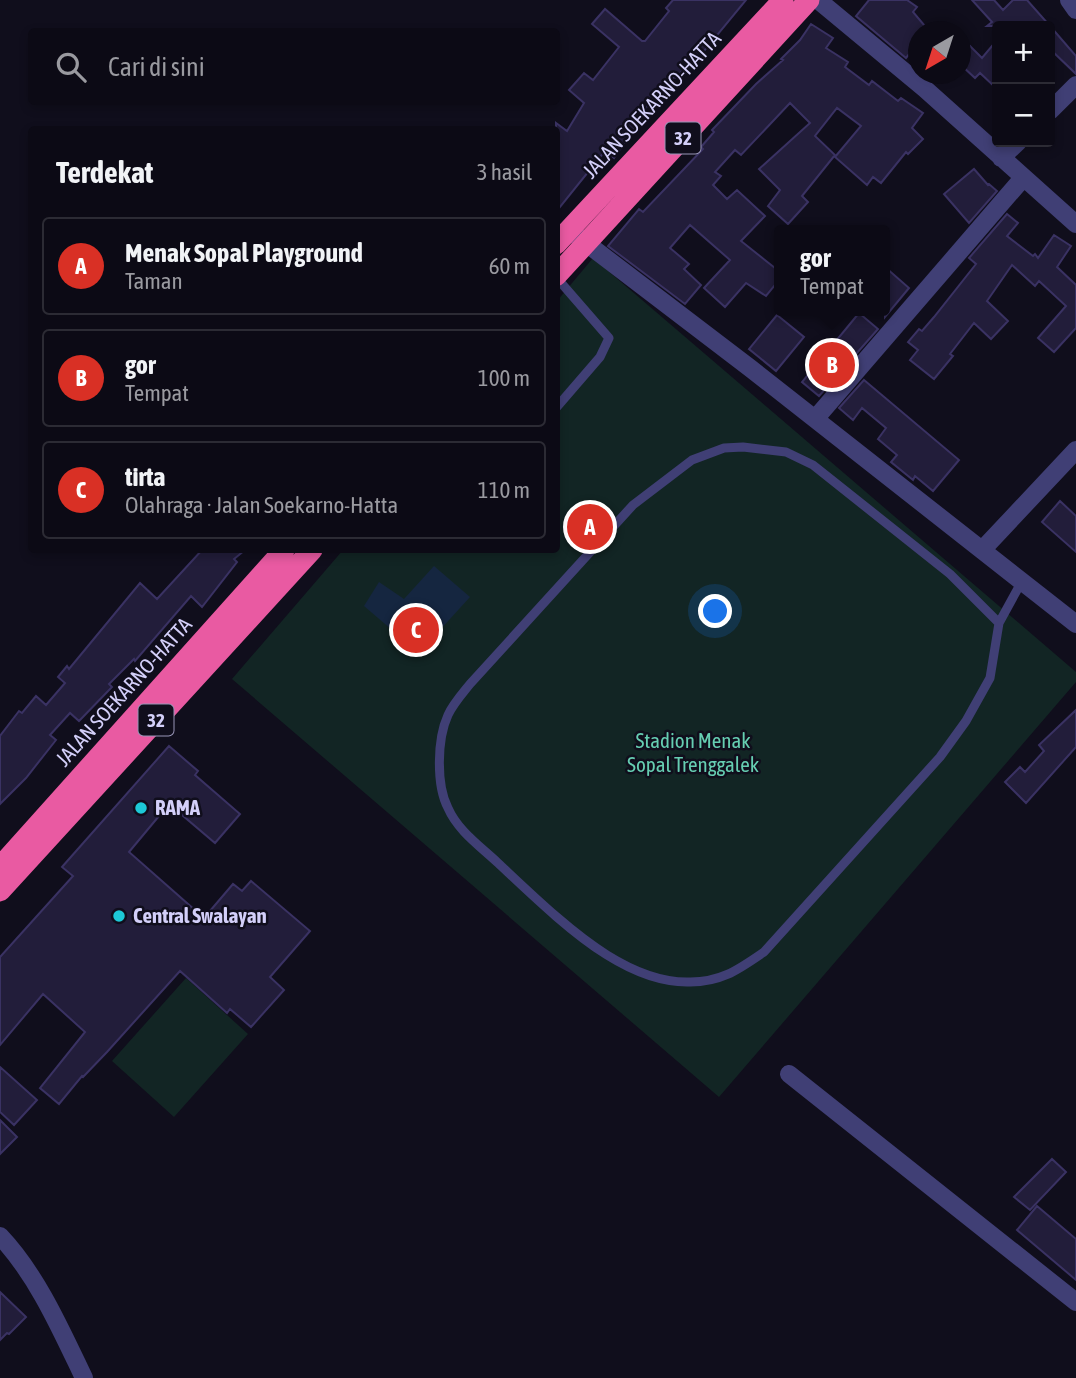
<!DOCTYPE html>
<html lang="id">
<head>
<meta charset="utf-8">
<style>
  body { margin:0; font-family:"Asap Condensed",sans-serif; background:#15131e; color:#f1f3f6 }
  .controls { position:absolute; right:21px; top:21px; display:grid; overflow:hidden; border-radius:7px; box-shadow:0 4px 10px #0003 }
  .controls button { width:63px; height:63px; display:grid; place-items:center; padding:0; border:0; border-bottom:2px solid #2c2b34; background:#0c0a15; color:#f1f3f6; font:35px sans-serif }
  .compass { position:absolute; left:908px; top:21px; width:63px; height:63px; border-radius:50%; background:#0c0a15; box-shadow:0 4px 10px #0003; rotate:219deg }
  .you { position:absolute; left:716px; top:612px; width:24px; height:24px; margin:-18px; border:5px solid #fff; border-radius:50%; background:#1a73e8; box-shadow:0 0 0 10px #1a73e833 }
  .badge { display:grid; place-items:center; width:46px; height:46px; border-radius:50%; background:#d93025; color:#fff; font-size:23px; font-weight:700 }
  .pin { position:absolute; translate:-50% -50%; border:4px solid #fff; box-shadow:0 2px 7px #0006 }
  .popup { position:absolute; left:774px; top:225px; width:116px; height:91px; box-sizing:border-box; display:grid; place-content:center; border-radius:7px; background:#0c0a15; filter:drop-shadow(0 2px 5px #0005); font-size:23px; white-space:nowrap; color:#9a9aa0 }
  .popup b { font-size:26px; color:#f1f3f6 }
  .popup::after { content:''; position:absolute; left:50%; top:100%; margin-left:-14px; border:14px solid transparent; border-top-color:#0c0a15 }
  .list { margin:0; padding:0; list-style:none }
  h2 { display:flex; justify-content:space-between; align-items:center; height:91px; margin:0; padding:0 28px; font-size:30px }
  h2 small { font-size:23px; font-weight:400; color:#9a9aa0 }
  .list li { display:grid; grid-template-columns:46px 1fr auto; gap:21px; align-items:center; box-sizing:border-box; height:98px; margin:0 14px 14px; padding:0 14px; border:2px solid #2c2b34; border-radius:7px }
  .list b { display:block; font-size:26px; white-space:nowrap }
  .list p { margin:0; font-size:23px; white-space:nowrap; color:#9a9aa0 }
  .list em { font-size:23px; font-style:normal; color:#9a9aa0 }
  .icon { flex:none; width:38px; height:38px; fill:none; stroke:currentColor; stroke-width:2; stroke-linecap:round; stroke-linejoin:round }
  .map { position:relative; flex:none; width:1076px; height:1378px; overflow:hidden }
  .search { position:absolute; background:#0c0a15; box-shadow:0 4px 10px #0003; left:28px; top:28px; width:532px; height:77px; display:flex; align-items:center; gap:18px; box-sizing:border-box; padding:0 24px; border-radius:7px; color:#9a9aa0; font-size:26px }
  .panel { position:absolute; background:#0c0a15; box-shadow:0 4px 10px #0003; left:28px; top:126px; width:532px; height:427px; border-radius:7px }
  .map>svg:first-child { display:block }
  .green { fill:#122524 }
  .water { fill:#152640 }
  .building { fill:#221d3a; stroke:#3a3263; stroke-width:2 }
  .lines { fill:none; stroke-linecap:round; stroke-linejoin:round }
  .lane { stroke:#403f75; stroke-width:9 }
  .street { stroke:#403f75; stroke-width:18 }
  .highway { stroke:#e95aa2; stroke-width:21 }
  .poi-dot { fill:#1dc9d7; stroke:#100e1c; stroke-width:2.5 }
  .labels { text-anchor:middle; stroke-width:5; stroke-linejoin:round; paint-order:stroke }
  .shield { fill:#100e1c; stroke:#9895b7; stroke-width:2 }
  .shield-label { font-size:19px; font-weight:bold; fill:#d3cff9 }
  .street-label { font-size:21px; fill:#d3cff9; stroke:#100e1c }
  .park-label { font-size:21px; fill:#66ceb2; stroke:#100e1c }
  .poi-label { font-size:21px; font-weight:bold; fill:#d3cff9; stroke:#100e1c; text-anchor:start }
</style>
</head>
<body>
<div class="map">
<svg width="1076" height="1378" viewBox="0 0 1076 1378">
  <rect width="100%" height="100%" fill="#100e1c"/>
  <path class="green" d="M593 258 1076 672V682L719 1097 232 679 343 550H556L557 301Z
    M186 978 248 1034 174 1117 112 1061Z"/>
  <path class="water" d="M434 566 470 597 419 653 364 606 379 582 404 599Z"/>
  <path class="building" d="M673 0H746L695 62 692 60 676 78 674 77 666 87 664 85 638 118 640 121 614 158 605 151 556 212V123L567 131 584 103 569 90 584 73 593 80 619 47 592 24 605 9 642 41H645L669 11 666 8Z
    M869 0H907L917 7 913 12 930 32H919V42L906 58 856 16Z
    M972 0H994L1003 10 1013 0H1027L1050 26H987L992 22Z
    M811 24 833 38 826 48 848 62 845 67 869 85 872 81 898 101 901 98 923 113 912 128 923 139 908 154 906 152 881 183 873 177 867 185 835 157 861 126 837 108 815 136 835 155 802 196 808 202 788 224 768 206 780 190 759 169 810 123 790 103 741 155 735 150 715 172 721 176 713 185 727 199 737 190 765 216 741 241 780 272V279L766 296 746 283 725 307 704 288 730 260 690 225 670 248 689 264 684 269 701 285 685 304 608 246 639 209 643 212 703 149 701 147 714 132 712 130 756 84 783 60 781 59 800 40Z
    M1050 26 1076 56V74L1050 49Z
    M997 40V89L980 73 975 78 961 65V57L970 46 982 58Z
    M974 169 988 185 989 184 997 191 969 223 944 194Z
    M1007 214 1018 223 1007 236 1033 256 1035 254 1038 258 1054 235 1071 246 1057 267 1076 285V328L1054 352 1038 338 1066 306 1039 281 1035 286 1012 265 987 301 1008 321 991 339 974 323 950 354 953 356 934 379 910 360 918 350 908 342 919 329 922 331 934 317 976 264 969 258Z
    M885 267 909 288 885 317Z
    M859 313 878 329 819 396 802 382Z
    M777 315 804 337 776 371 749 349Z
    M864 380 959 460 933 491 915 476 913 480 891 462 897 455 878 439 886 428 862 408 853 420 839 408Z
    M1060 501 1076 516V552L1042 522Z
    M202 550H245L234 559 237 562 202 607 191 596 135 661 134 659 109 684 112 687 79 721 70 713 50 735 56 740 26 778 0 804V736L19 711 22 713 36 696 46 705 65 683 58 677 67 666 69 669 140 583 157 599Z
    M1076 710V747L1026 803 1005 782 1020 767 1025 772 1044 751 1039 745Z
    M169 746 198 771 195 775 240 814 215 843 169 804 129 852 204 918 233 884 242 891 251 881 310 931 270 977 284 990 251 1027 230 1009 227 1013 180 971 107 1052 83 1077 82 1076 59 1104 40 1088 85 1032 43 994 0 1045V957L73 876 62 867Z
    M0 1067 37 1100 14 1125 0 1112Z
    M0 1120 17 1137 0 1154Z
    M1052 1159 1066 1172 1030 1210 1014 1197Z
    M1037 1206 1076 1239V1280L1017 1230Z
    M0 1292 26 1317 9 1334 7 1333 0 1340Z"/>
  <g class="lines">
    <path class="lane" d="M556 277 609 338 600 357 556 408
      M743 447 786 452 813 465 950 574 999 623 990 678 966 721 940 757 764 952C738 970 720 983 687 982 659 982 631 970 607 955 570 932 530 893 498 863 480 846 458 831 448 808 436 785 437 739 448 715 453 704 462 694 470 684L633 505 692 460 724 448Z
      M999 623 1022 581"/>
    <path class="street" d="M818 0 924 88 1076 224
      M1069 0 1076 10
      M1050 111 1076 85
      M1001 158 1018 142
      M569 230 750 368 1076 624
      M815 419 1023 178
      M983 549 1076 450
      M789 1074 1076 1302
      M0 1236C37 1275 61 1330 84 1378"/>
    <path class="highway" d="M556 244 783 0
      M556 276 809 0
      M0 867 284 550
      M0 891 312 550"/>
  </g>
  <g class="poi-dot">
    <circle cx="141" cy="808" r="7"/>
    <circle cx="119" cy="916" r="7"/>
  </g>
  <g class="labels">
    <g class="shield">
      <rect x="665.5" y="122.5" width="35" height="31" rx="5"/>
      <rect x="138.5" y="704.5" width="35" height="31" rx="5"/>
    </g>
    <g class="shield-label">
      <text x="683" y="145">32</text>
      <text x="156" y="727">32</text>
    </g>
    <g class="street-label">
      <text transform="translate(652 105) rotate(-47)" y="7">JALAN SOEKARNO-HATTA</text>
      <text transform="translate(124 692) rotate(-48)" y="7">JALAN SOEKARNO-HATTA</text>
    </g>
    <g class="park-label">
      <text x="693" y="748">Stadion Menak<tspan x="693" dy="24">Sopal Trenggalek</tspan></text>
    </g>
    <g class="poi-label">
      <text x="155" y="815">RAMA</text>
      <text x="133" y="923">Central Swalayan</text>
    </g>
  </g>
</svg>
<div class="controls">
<button>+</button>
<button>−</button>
</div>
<svg class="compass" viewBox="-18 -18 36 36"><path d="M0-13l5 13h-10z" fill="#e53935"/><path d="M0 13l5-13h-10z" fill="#9a9aa0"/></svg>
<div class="you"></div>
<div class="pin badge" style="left:590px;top:527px">A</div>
<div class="pin badge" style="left:832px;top:365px">B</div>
<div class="popup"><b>gor</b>Tempat</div>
<div class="pin badge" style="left:416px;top:630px">C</div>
<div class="search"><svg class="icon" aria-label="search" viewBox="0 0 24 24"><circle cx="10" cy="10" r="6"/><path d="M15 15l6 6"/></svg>Cari di sini</div>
<section class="panel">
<h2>Terdekat<small>3 hasil</small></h2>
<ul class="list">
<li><span class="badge">A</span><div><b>Menak Sopal Playground</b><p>Taman</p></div><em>60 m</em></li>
<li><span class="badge">B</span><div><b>gor</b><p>Tempat</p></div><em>100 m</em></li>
<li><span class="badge">C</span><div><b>tirta</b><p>Olahraga · Jalan Soekarno-Hatta</p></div><em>110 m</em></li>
</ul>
</section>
</div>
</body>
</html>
